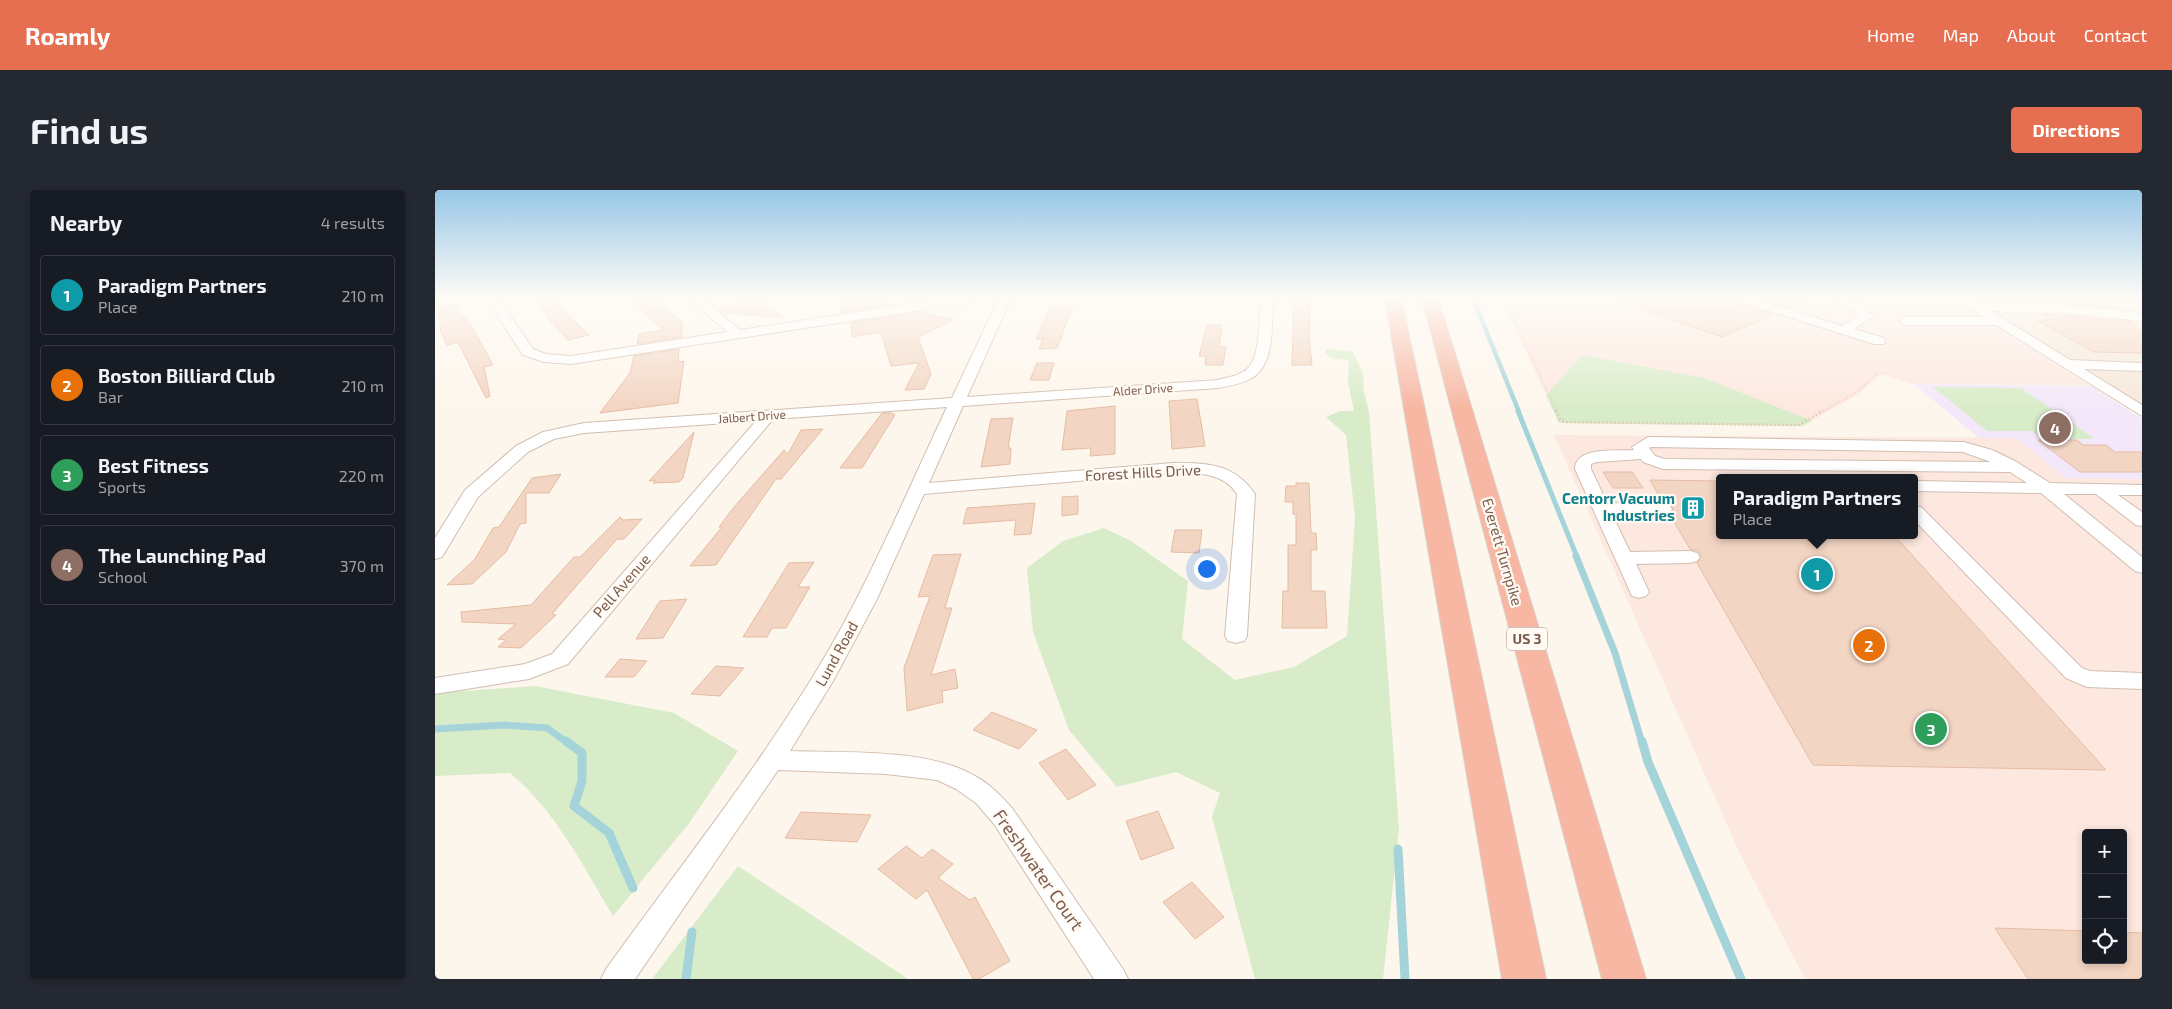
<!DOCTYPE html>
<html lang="en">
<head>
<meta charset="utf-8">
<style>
  body { margin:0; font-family:"Exo 2",sans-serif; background:#242831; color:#f1f3f6 }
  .controls { position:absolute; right:15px; bottom:15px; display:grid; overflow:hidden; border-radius:5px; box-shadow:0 2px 8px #0003 }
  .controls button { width:45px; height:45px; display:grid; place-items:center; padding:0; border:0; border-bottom:1px solid #363941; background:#171b24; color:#f1f3f6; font:25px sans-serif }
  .you { position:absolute; left:771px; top:378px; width:18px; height:18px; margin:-12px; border:4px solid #fff; border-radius:50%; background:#1a73e8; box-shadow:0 0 0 8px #1a73e833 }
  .badge { display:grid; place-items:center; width:32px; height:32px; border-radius:50%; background:#e76f51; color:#fff; font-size:16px; font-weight:700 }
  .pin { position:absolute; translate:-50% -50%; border:2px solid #fff; box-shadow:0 1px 5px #0006 }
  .popup { position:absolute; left:1281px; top:284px; width:202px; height:65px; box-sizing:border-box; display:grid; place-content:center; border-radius:5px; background:#171b24; filter:drop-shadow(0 1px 4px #0005); font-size:16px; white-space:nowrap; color:#9ea1a6 }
  .popup b { font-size:19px; color:#f1f3f6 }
  .popup::after { content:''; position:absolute; left:50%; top:100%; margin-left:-10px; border:10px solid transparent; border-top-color:#171b24 }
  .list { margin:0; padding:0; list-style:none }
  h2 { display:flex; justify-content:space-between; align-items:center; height:65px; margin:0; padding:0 20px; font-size:21px }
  h2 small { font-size:16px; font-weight:400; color:#9ea1a6 }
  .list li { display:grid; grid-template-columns:32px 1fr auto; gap:15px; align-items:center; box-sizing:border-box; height:80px; margin:0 10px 10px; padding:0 10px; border:1px solid #363941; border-radius:5px }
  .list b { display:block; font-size:19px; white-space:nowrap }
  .list p { margin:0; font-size:16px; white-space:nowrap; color:#9ea1a6 }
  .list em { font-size:16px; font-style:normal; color:#9ea1a6 }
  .icon { flex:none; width:28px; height:28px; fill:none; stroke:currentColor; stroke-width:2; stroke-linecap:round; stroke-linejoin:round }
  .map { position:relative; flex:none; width:1707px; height:789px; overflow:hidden; border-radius:5px }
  header { display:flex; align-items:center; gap:30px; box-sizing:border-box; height:70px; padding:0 25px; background:#e76f51; color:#fff }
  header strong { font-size:24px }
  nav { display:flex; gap:28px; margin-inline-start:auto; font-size:18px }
  .intro { display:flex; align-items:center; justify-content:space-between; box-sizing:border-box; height:120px; padding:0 30px }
  h1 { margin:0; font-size:35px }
  .button { padding:12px 22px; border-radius:5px; background:#e76f51; color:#fff; font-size:18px; font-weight:700 }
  main { display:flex; gap:30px; padding:0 30px }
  aside { flex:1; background:#171b24; border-radius:5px; box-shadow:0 2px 8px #0003 }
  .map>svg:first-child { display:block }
  .residential { fill:#f5e8da }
  .commercial { fill:#fde8e0; fill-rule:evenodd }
  .education { fill:#f3e8fa }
  .green { fill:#d8ecc9 }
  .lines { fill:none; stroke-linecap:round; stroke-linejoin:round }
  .stream-far3 { stroke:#a5d3da; stroke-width:4.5 }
  .stream-far2 { stroke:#a5d3da; stroke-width:5 }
  .stream-far1 { stroke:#a5d3da; stroke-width:7 }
  .stream { stroke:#a5d3da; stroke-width:9 }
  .building { fill:#f3d5c3; stroke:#e6bba3 }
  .minor-casing { stroke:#d1beb0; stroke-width:2 }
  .highway-casing { stroke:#dad1cd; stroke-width:2 }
  .path-far1 { stroke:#d9b8a5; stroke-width:2; stroke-dasharray:0.5 2.5; stroke-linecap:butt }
  .path { stroke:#d9b8a5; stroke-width:2.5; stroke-dasharray:1 3; stroke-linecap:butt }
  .minor { fill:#fff; fill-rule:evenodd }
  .highway { fill:#f7b7a3; fill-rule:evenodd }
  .labels { text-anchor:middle; stroke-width:4.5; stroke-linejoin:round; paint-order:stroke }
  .far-street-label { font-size:12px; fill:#7a5c4d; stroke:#fffaf3 }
  .shield { fill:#fffaf3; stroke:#a28b7f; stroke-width:1 }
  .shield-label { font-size:14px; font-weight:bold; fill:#7a5c4d }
  .street-label { font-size:15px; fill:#7a5c4d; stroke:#fffaf3 }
  .culture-label { font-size:15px; font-weight:bold; fill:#0d838f; stroke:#fffaf3; text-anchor:end }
  .near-street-label { font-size:18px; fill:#7a5c4d; stroke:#fffaf3 }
</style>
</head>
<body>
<header>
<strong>Roamly</strong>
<nav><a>Home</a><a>Map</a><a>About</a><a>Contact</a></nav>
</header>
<div class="intro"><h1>Find us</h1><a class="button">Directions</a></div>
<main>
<aside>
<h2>Nearby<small>4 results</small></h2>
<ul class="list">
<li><span class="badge" style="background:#0f9aa8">1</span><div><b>Paradigm Partners</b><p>Place</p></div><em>210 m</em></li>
<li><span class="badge" style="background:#e8710a">2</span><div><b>Boston Billiard Club</b><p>Bar</p></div><em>210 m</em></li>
<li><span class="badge" style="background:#2e9e5b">3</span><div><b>Best Fitness</b><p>Sports</p></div><em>220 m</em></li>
<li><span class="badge" style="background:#8d6e63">4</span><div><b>The Launching Pad</b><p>School</p></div><em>370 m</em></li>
</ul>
</aside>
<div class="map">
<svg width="1707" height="789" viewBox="0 0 1707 789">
  <rect width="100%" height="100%" fill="#fdf6ec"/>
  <path class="residential" d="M1536 108H1707V214L1627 165Z"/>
  <path class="commercial" d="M1066 108H1518L1653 195 1477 194 1446 184 1423 204 1367 236 1124 233Z
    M1119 245 1581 248 1631 288 1707 289V789H1370L1306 666ZM1284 288H1480V345H1284ZM1651 643H1688V770H1651Z"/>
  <path class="education" d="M1479 194 1656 196 1707 229V289L1631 288 1581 248H1544Z"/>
  <path class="green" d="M892 159 918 162 928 184 929 202 934 222 964 639 948 789H820L777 627 785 603 741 582 682 597 634 540 598 442 592 378 628 351 669 338 696 351 753 391 747 449 800 490 859 477 912 446 920 328 911 245 891 227 905 221H919L913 192 914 170 896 168 890 162Z
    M1147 165 1270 188 1377 231 1367 236 1124 233 1111 205Z
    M1498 197 1586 198 1660 249H1607L1597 241H1552Z
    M100 496 239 523 303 561 255 632 178 726C148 676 120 620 75 583L0 586V503Z
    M303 676 473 789H217Z"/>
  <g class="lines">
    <path class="stream-far3" d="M1038 108 1084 222"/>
    <path class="stream-far2" d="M1083 221 1142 367"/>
    <path class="stream-far1" d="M1141 366 1180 463 1207 553
      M0 539 70 535 112 538 133 553"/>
    <path class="stream" d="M131 551 147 563V591L139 616 174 643 198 698
      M1207 551 1213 572 1306 789
      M963 659 970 789
      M251 789 257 742"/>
  </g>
  <path class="building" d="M102 108H117L154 145 133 150 115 131Z
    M193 108H219L248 133 246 147 202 154 204 144 229 140Z
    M1182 108H1296L1299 112 1339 124 1288 147 1181 111Z
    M1324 108H1376L1354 118Z
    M1578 108H1669L1681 118 1631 113 1585 112Z
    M326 109 347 127 287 123 285 121 284 118Z
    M427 109 454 115 405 123 409 112Z
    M859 110H875L874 149 877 175H857Z
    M22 114 24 122 36 135 58 175 49 177 55 206 51 208 23 152 12 155 6 142 3 118Z
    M616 115 638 116 622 158 604 159 608 149H601Z
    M484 122 519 130 483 147 496 184 489 199 470 200 484 173 456 176 446 142 417 147 416 133Z
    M1607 124 1696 132 1707 142V163L1659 162 1603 131H1612L1608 129H1615Z
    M772 135H787L784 157H791L788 175H770L771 166H764Z
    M244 159 243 172 249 171 243 213 165 223 195 183 199 166Z
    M602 173H619L614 190H595Z
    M762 209 770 256 737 259 734 211Z
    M680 216V264L655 266 656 258 627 260 632 221Z
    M447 223H456L460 225 427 278H405Z
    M578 228 573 258H576L575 274 546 277 556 229Z
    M388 239 346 289H341L281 375 255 376 287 337H284L299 317 349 260 353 264 366 240Z
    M259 242 248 288 244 292 218 293 221 290 214 291Z
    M1603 250H1642L1648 255H1671L1680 262H1707V282H1645Z
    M1168 282H1197L1208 298H1178Z
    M126 284 114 303H91V333L85 334 71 362 37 394 12 395 40 369 58 338 64 337 97 288Z
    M1215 290 1284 291V345H1459L1671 580 1378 575 1262 373 1266 366 1263 361 1255 359 1235 325 1238 318 1234 313 1228 312Z
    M861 293H874L876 343H881L882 360H876V401H890L892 438H847L848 401H853V355H861V324H858V312H850L851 296H861Z
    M643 306V324L627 326V307Z
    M600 313 596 344 579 345 581 330 528 334 532 318Z
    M185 327 188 330 207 329 189 349H182L117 424 121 425 86 458 63 457 71 450 63 449 81 434 27 432 26 422 96 415 139 367H145Z
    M740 340H767L764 363 736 362Z
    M526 364 510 418H517L496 485 520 479 523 498 507 501 508 512 472 521 469 478 495 406 483 407 498 365Z
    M379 372 363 397H375L351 438H337L332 447H308L354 373Z
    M252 409 228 448 201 449 225 411Z
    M185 469 212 471 199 487H170Z
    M281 476 309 478 285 506 256 504Z
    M557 522 602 540 584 559 538 540Z
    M631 559 661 595 633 610 604 573Z
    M723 621 739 658 706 670 691 631Z
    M366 622 436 625 422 652 350 648Z
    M471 656 487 668 497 659 518 674 503 688 535 710 540 707 575 771 544 789H538L492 700 481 709 443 679Z
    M757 692 789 727 760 749 728 712Z
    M1560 738 1651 741V770H1688V742L1707 743V789H1593Z"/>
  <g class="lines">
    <defs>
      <path id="minor" d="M51 108H63L98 159 111 164 136 166 292 142 253 108H266L305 140 515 108H545L539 112 136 174 109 172 88 165Z
        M564 108H576L532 207 783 190C793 187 805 186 813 178 826 165 824 126 826 108H838C836 132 841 174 817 188 807 194 794 196 783 198L528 216 494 293 738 273C772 273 799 273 820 304L812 446 809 451 801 453 793 451 790 446 802 304C788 282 762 283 738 283L489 304 442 409 398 491 355 561C409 563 493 558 540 586 555 594 566 606 577 618L688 779 693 789H659L559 634 541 613 521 599 502 590 451 584 343 580 200 789H166L171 779C240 683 315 589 377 488 430 403 469 308 512 217L338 229 133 474 94 489 0 504V488L90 474 117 464 321 231 149 243 119 249 93 262 43 307 7 367 0 369V348L30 300 81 256 108 242 149 233 517 208Z
        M1298 108H1317L1407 136 1424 125 1397 108C1414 108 1427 112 1438 126L1419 139 1449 148 1450 151 1449 154H1439L1300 110Z
        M1521 108H1535L1544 113 1631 115 1707 123V131L1631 123 1556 121 1635 170 1707 173V181L1649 179 1707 215V226L1561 135H1470L1464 131 1470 127H1549Z
        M1213 247 1529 252 1557 260 1580 271 1615 293 1707 295V305H1683L1707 322V336L1701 335 1661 304H1629L1707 367V383L1700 381 1606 303 1480 301V291L1592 293 1575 282 1228 279 1208 272 1206 269 1162 272 1156 274V279L1172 313 1228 314 1234 315 1237 319 1234 323 1228 324H1177L1195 362 1255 361 1262 363 1265 367 1262 371 1255 373 1201 374 1214 402 1211 406 1204 408 1197 406 1140 279C1140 256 1182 261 1199 260L1197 257ZM1216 257 1528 262 1556 272 1230 269 1220 266 1214 258Z
        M1480 316 1486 317 1647 478 1655 481 1707 483V499L1652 497 1631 488 1480 331Z"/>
      <path id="highway" d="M950 108H966L1111 789H1067Z
        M987 108H1003L1211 789H1167Z"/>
    </defs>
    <use href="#minor" class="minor-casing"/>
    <use href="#highway" class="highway-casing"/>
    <path class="path-far1" d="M1069 108 1122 222
      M1147 108 1183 120
      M1386 222 1419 204 1443 183H1456"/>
    <path class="path" d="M1121 221 1125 229 1131 232 1363 235 1388 221"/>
    <use href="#minor" class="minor"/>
    <use href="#highway" class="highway"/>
  </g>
  <linearGradient id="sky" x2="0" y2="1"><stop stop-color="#97c7e8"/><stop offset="0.49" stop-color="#fefbf6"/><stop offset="1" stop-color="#fefbf6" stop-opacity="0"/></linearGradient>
  <rect width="1707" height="219" fill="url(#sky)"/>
  <defs>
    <symbol id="building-square" viewBox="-11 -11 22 22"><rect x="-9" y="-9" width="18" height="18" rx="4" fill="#0f9aa8" stroke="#fffaf3"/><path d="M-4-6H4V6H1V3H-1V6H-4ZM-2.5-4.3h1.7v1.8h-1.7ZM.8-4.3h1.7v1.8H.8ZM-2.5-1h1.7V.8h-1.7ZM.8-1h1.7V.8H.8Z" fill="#fff"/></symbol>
  </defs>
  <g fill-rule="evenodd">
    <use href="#building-square" x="1244" y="304" width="28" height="28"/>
  </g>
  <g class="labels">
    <g class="far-street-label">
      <text transform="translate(708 200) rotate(-4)" y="4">Alder Drive</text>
      <text transform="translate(317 227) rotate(-4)" y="4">Jalbert Drive</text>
    </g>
    <rect class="shield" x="1072" y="437.5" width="40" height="23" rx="4"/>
    <g class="shield-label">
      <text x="1092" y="454">US 3</text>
    </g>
    <g class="street-label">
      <text transform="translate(708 283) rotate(-3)" y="5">Forest Hills Drive</text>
      <text transform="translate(1067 362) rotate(74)" y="5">Everett Turnpike</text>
      <text transform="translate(187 396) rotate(-49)" y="5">Pell Avenue</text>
      <text transform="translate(402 464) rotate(-61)" y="5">Lund Road</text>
    </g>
    <g class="culture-label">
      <text x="1240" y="314">Centorr Vacuum<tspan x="1240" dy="17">Industries</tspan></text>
    </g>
    <g class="near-street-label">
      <text transform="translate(603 680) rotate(55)" y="6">Freshwater Court</text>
    </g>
  </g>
</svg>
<div class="controls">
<button>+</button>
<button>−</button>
<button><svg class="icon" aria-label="locate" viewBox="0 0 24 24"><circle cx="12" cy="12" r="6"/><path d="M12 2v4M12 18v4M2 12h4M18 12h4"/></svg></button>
</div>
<div class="you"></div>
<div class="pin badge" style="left:1382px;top:384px;background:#0f9aa8">1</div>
<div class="popup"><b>Paradigm Partners</b>Place</div>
<div class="pin badge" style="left:1434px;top:455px;background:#e8710a">2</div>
<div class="pin badge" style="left:1496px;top:539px;background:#2e9e5b">3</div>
<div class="pin badge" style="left:1620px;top:238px;background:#8d6e63">4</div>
</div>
</main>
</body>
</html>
